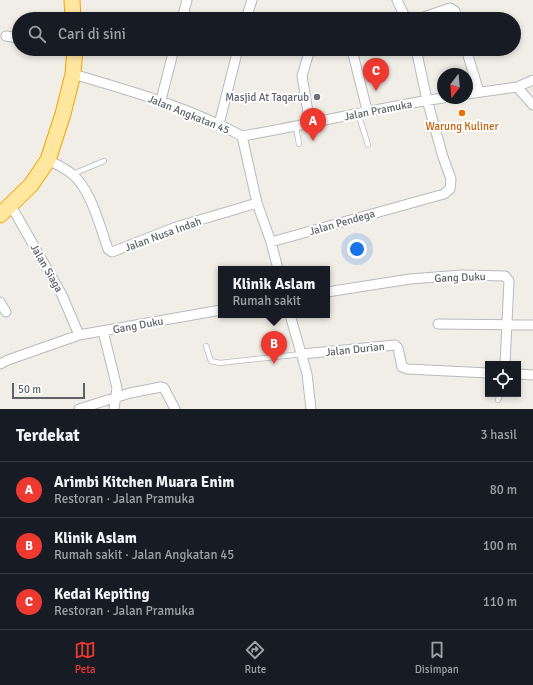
<!DOCTYPE html>
<html lang="id">
<head>
<meta charset="utf-8">
<style>
  body { margin:0; font-family:Signika,sans-serif; background:#20242c; color:#f1f3f6 }
  .controls { position:absolute; right:12px; bottom:12px; display:grid; overflow:hidden; border-radius:0px; box-shadow:0 2px 6px #0003 }
  .controls button { width:36px; height:36px; display:grid; place-items:center; padding:0; border:0; border-bottom:1px solid #363941; background:#171b24; color:#f1f3f6; font:20px sans-serif }
  .compass { position:absolute; left:437px; top:68px; width:36px; height:36px; border-radius:50%; background:#171b24; box-shadow:0 2px 6px #0003; rotate:196deg }
  .scale { position:absolute; left:12px; bottom:10px; width:73px; box-sizing:border-box; padding-left:4px; border:2px solid #5e6368; border-top:0; font-size:11px; line-height:14px; white-space:nowrap; color:#5e6368; -webkit-text-stroke:3px #fff; paint-order:stroke }
  .you { position:absolute; left:357px; top:249px; width:14px; height:14px; margin:-10px; border:3px solid #fff; border-radius:50%; background:#1a73e8; box-shadow:0 0 0 6px #1a73e833 }
  .badge { display:grid; place-items:center; width:26px; height:26px; border-radius:50%; background:#ee3930; color:#fff; font-size:13px; font-weight:700 }
  .pin { position:absolute; translate:-50% -33px; filter:drop-shadow(0 1px 2px #0008) }
  .pin::after { content:''; position:absolute; top:21px; width:14px; height:12px; background:inherit; clip-path:polygon(0 0,100% 0,50% 100%) }
  .popup { position:absolute; left:218px; top:266px; width:112px; height:52px; box-sizing:border-box; display:grid; place-content:center; border-radius:0px; background:#171b24; filter:drop-shadow(0 1px 3px #0005); font-size:13px; white-space:nowrap; color:#9ea1a6 }
  .popup b { font-size:15px; color:#f1f3f6 }
  .popup::after { content:''; position:absolute; left:50%; top:100%; margin-left:-8px; border:8px solid transparent; border-top-color:#171b24 }
  .list { margin:0; padding:0; list-style:none }
  h2 { display:flex; justify-content:space-between; align-items:center; height:52px; margin:0; padding:0 16px; font-size:17px }
  h2 small { font-size:13px; font-weight:400; color:#9ea1a6 }
  .list li { display:grid; grid-template-columns:26px 1fr auto; gap:12px; align-items:center; box-sizing:border-box; height:56px; padding:0 16px; border-top:1px solid #363941 }
  .list b { display:block; font-size:15px; white-space:nowrap }
  .list p { margin:0; font-size:13px; white-space:nowrap; color:#9ea1a6 }
  .list em { font-size:13px; font-style:normal; color:#9ea1a6 }
  .icon { flex:none; width:22px; height:22px; fill:none; stroke:currentColor; stroke-width:2; stroke-linecap:round; stroke-linejoin:round }
  .map { position:relative; flex:none; width:533px; height:409px; overflow:hidden }
  .search { position:absolute; background:#171b24; box-shadow:0 2px 6px #0003; left:12px; right:12px; top:12px; height:44px; display:flex; align-items:center; gap:10px; box-sizing:border-box; padding:0 14px; border-radius:22px; color:#9ea1a6; font-size:15px }
  .sheet { height:220px; background:#171b24 }
  nav { display:flex; justify-content:space-around; align-items:center; box-sizing:border-box; height:56px; border-top:1px solid #363941; background:#171b24; font-size:11px; color:#9ea1a6 }
  nav a { display:grid; justify-items:center; gap:2px }
  nav .on { color:#ee3930 }
  .map>svg:first-child { display:block }
  .lines { fill:none; stroke-linecap:round; stroke-linejoin:round }
  .service-casing { stroke:#b7babe; stroke-width:6 }
  .minor-casing { stroke:#b7babe; stroke-width:11 }
  .trunk-casing { stroke:#f8a200; stroke-width:17 }
  .service { stroke:#fff; stroke-width:4.5 }
  .minor { stroke:#fff; stroke-width:9 }
  .trunk { stroke:#ffe79f; stroke-width:15 }
  .worship-dot { fill:#6b7280; stroke:#fff; stroke-width:1.5 }
  .food-dot { fill:#e8710a; stroke:#fff; stroke-width:1.5 }
  .labels { text-anchor:middle; stroke-width:4; stroke-linejoin:round; paint-order:stroke }
  .worship-label { font-size:11px; fill:#5b616d; stroke:#fff; text-anchor:end }
  .street-label { font-size:11px; fill:#5e6368; stroke:#fff }
  .food-label { font-size:11px; fill:#c56008; stroke:#fff }
</style>
</head>
<body>
<div class="map">
<svg width="533" height="409" viewBox="0 0 533 409">
  <rect width="100%" height="100%" fill="#f1eee7"/>
  <g class="lines">
    <defs>
      <path id="service" d="M358 113 368 145
        M296 127 299 144
        M73 174 104 161
        M206 346 211 361 220 363 302 354
        M498 400 500 394"/>
      <path id="minor" d="M397 0 406 19
        M246 16 259 19
        M182 19 187 0
        M246 19 252 0
        M418 19 450 8 455 11 457 19
        M6 36 19 38
        M466 49 479 92
        M353 54 367 110
        M73 74C131 91 188 107 242 136L257 203 271 242 278 269
        M517 87 533 105
        M467 94 517 87 533 80
        M161 100 174 49
        M219 124 238 49
        M310 124 302 76 310 49
        M242 136C309 125 375 108 443 98
        M48 160C56 164 65 168 72 174 91 189 100 227 108 249L112 252 176 227 257 203
        M10 204 62 295 79 335
        M271 242 444 194 450 189 451 179 443 157 427 100 416 49
        M327 292 410 279 462 275 505 276 509 281 505 364
        M0 302 6 312
        M290 315 307 374 311 409
        M438 324 533 325
        M103 331 117 388 114 409
        M302 354 395 345 398 348 402 367 408 369 488 373
        M0 364 8 360 79 335 221 310
        M518 374 533 375
        M79 409 130 393 161 387 164 388 175 409"/>
      <path id="trunk" d="M72 0 73 19
        M0 215 31 185 48 160 63 114 73 74 75 49"/>
    </defs>
    <use href="#service" class="service-casing"/>
    <use href="#minor" class="minor-casing"/>
    <use href="#trunk" class="trunk-casing"/>
    <use href="#service" class="service"/>
    <use href="#minor" class="minor"/>
    <use href="#trunk" class="trunk"/>
  </g>
  <circle class="worship-dot" cx="317" cy="97" r="4"/>
  <circle class="food-dot" cx="462" cy="113" r="4"/>
  <g class="labels">
    <g class="worship-label">
      <text x="309" y="101">Masjid At Taqarub</text>
    </g>
    <g class="street-label">
      <text transform="translate(378 110) rotate(-11)" y="4">Jalan Pramuka</text>
      <text transform="translate(189 114) rotate(22)" y="4">Jalan Angkatan 45</text>
      <text transform="translate(342 222) rotate(-16)" y="4">Jalan Pendega</text>
      <text transform="translate(163 234) rotate(-20)" y="4">Jalan Nusa Indah</text>
      <text transform="translate(47 268) rotate(60)" y="4">Jalan Siaga</text>
      <text transform="translate(460 277) rotate(-2)" y="4">Gang Duku</text>
      <text transform="translate(138 325) rotate(-10)" y="4">Gang Duku</text>
      <text transform="translate(355 349) rotate(-6)" y="4">Jalan Durian</text>
    </g>
    <g class="food-label">
      <text x="462" y="130">Warung Kuliner</text>
    </g>
  </g>
</svg>
<div class="controls">
<button><svg class="icon" aria-label="locate" viewBox="0 0 24 24"><circle cx="12" cy="12" r="6"/><path d="M12 2v4M12 18v4M2 12h4M18 12h4"/></svg></button>
</div>
<svg class="compass" viewBox="-18 -18 36 36"><path d="M0-13l5 13h-10z" fill="#e53935"/><path d="M0 13l5-13h-10z" fill="#9ea1a6"/></svg>
<div class="scale">50 m</div>
<div class="you"></div>
<div class="pin badge" style="left:313px;top:141px">A</div>
<div class="pin badge" style="left:274px;top:364px">B</div>
<div class="popup"><b>Klinik Aslam</b>Rumah sakit</div>
<div class="pin badge" style="left:376px;top:91px">C</div>
<div class="search"><svg class="icon" aria-label="search" viewBox="0 0 24 24"><circle cx="10" cy="10" r="6"/><path d="M15 15l6 6"/></svg>Cari di sini</div>
</div>
<section class="sheet">
<h2>Terdekat<small>3 hasil</small></h2>
<ul class="list">
<li><span class="badge">A</span><div><b>Arimbi Kitchen Muara Enim</b><p>Restoran · Jalan Pramuka</p></div><em>80 m</em></li>
<li><span class="badge">B</span><div><b>Klinik Aslam</b><p>Rumah sakit · Jalan Angkatan 45</p></div><em>100 m</em></li>
<li><span class="badge">C</span><div><b>Kedai Kepiting</b><p>Restoran · Jalan Pramuka</p></div><em>110 m</em></li>
</ul>
</section>
<nav>
<a class="on"><svg class="icon" aria-label="map" viewBox="0 0 24 24"><path d="M3 6l6-2 6 2 6-2v14l-6 2-6-2-6 2zM9 4v14M15 6v14"/></svg>Peta</a>
<a><svg class="icon" aria-label="directions" viewBox="0 0 24 24"><path d="M12 3l9 9-9 9-9-9zM9 14v-3h6M13 9l2 2-2 2"/></svg>Rute</a>
<a><svg class="icon" aria-label="saved" viewBox="0 0 24 24"><path d="M7 4h10v16l-5-4-5 4z"/></svg>Disimpan</a>
</nav>
</body>
</html>
